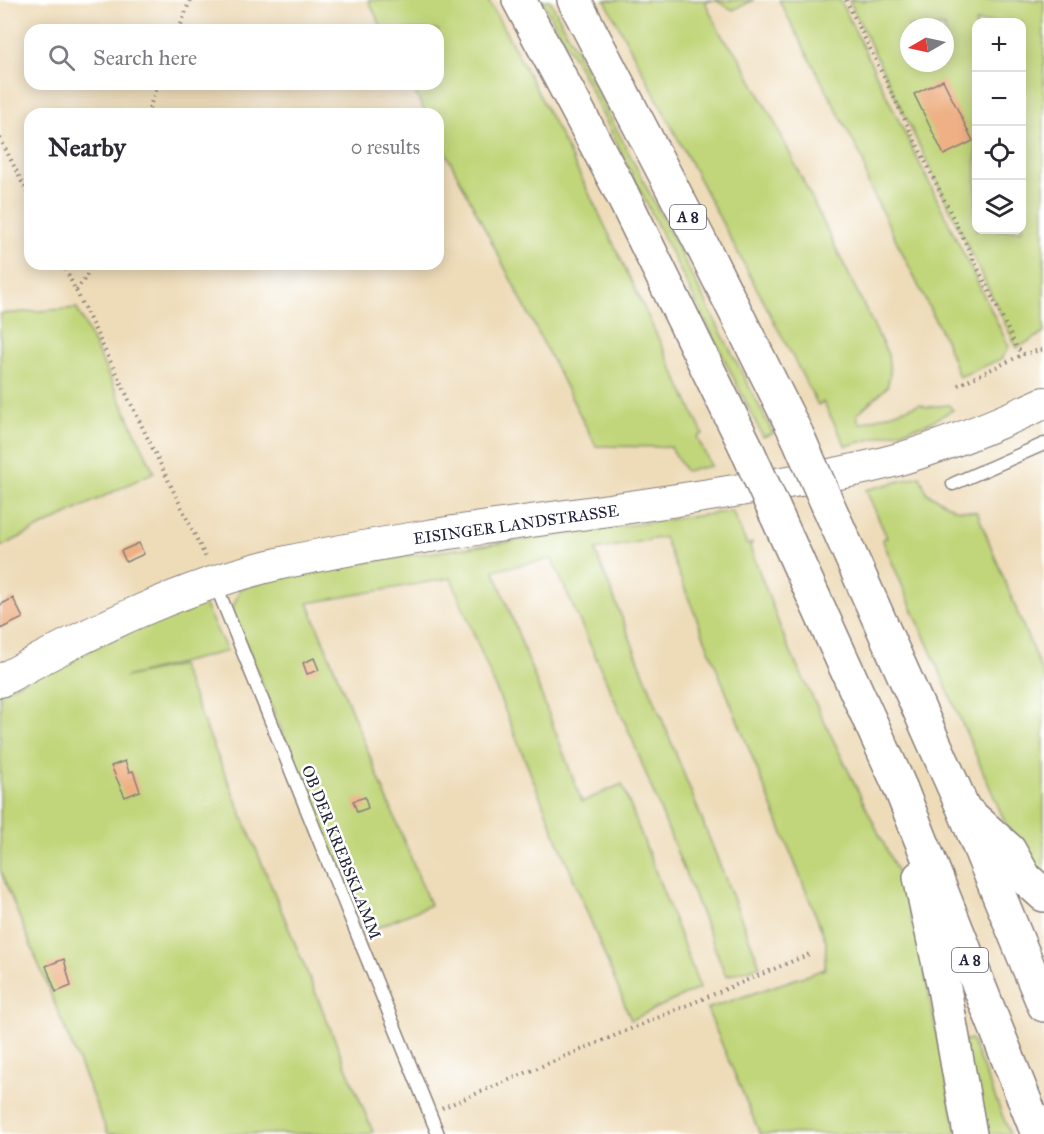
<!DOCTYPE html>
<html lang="en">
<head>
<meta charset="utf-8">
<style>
  body { margin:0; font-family:"IM FELL Great Primer",serif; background:#f2f2f3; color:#2b2b33 }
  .controls { position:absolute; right:18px; top:18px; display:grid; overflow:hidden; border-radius:12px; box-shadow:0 3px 15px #0003 }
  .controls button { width:54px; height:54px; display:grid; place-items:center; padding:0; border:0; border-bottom:2px solid #e1e1e2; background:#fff; color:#2b2b33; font:30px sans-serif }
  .compass { position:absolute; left:900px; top:18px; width:54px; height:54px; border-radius:50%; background:#fff; box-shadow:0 3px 15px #0003; rotate:261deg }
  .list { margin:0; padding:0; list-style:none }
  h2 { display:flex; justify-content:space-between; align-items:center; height:78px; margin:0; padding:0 24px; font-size:26px }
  h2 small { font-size:20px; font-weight:400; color:#7c7c81 }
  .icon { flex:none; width:33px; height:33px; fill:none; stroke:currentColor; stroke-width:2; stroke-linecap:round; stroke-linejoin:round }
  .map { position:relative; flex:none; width:1044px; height:1134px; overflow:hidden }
  .search { position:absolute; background:#fff; box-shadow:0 3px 15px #0003; left:24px; top:24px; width:420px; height:66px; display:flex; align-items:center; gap:15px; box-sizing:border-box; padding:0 21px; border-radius:18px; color:#7c7c81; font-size:22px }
  .panel { position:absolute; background:#fff; box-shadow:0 3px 15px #0003; left:24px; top:108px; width:420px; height:162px; border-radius:18px }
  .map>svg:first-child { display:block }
  .green { fill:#c1d67a; stroke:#727c5a; stroke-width:1.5; fill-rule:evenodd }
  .building { fill:#eeb084 }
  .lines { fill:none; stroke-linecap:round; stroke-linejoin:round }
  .lane-casing { stroke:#887f7a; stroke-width:15 }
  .secondary-casing { stroke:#887f7a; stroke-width:34 }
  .highway-casing { stroke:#887f7a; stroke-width:36 }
  .path { stroke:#887f7a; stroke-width:4; stroke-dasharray:1.5 4.5; stroke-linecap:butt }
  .lane { stroke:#fff; stroke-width:12 }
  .secondary { stroke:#fff; stroke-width:32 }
  .highway { stroke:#fff; stroke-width:33 }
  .highway-bridge-casing { stroke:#887f7a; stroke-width:36; stroke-linecap:butt }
  .highway-bridge { stroke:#fff; stroke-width:33 }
  .labels { text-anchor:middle; stroke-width:5; stroke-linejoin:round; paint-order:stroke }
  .shield { fill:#fff; stroke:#646476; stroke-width:1.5 }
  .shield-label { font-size:15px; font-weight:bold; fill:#22223b }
  .street-label { font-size:16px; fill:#22223b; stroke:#fff }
</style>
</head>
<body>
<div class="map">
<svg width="1044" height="1134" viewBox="0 0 1044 1134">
  <rect width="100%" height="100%" fill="#fff"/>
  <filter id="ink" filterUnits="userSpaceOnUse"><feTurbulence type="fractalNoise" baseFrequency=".0167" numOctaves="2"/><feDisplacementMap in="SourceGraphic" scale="12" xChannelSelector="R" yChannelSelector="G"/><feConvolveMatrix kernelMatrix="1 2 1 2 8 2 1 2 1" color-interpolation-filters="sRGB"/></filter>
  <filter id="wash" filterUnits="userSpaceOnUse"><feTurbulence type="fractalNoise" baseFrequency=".008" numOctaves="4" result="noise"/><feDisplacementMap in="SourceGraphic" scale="24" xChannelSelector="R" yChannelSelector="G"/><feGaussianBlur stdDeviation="1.35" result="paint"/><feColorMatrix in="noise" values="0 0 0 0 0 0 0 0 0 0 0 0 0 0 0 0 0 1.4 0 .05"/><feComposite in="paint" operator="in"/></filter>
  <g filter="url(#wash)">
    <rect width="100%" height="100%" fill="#eedcb9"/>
    <path class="green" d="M368 0H488C567 141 635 288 703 434L697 437 711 466 685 471 671 447 596 446 438 137V114H426L411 84H438V30H383Z
      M542 0H550L773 433 763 437 580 69Z
      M605 0H754L733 10 715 0 705 2 723 38 738 55 776 125 888 355 890 375 887 387 857 414 859 424 920 404 927 407 949 405 953 410 927 424 846 446 823 402 818 405Z
      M779 0H840L1009 347 1001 359 959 377 947 344 868 183 863 160Z
      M849 0H1044V333L1017 348ZM976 22H1022V230H976ZM909 27H945V63H909Z
      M77 308 154 472 0 547V314Z
      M920 476 927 493 955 509 977 512 1044 678V886L1018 852 882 539 887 538 866 490Z
      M732 511 747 545 752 543 750 547 787 645 899 875 921 954 957 1134H760L707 1009 825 969 826 941 664 537 595 550 760 966 726 976 633 741 552 559 494 570 582 802 622 784 700 988 631 1020 451 578 308 603 430 905 364 933 232 610 240 589 284 573Z
      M201 598 227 651 125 677 180 665 373 1132 370 1134H108L0 870V692Z
      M971 1039 1010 1134H979L962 1041Z"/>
    <g id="blocks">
      <path class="building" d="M943 80 973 141 944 155 914 94Z
        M139 543 144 554 126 562 121 551Z
        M13 598 23 618 0 629V605Z
        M314 658 319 670 307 674 303 663Z
        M125 761 129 772 133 771 140 791 125 797 111 766Z
        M365 797 368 808 357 812 353 801Z
        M64 959 71 986 56 992 46 966Z"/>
    </g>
  </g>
  <g filter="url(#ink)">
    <use href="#blocks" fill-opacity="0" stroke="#887f7a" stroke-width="1.5"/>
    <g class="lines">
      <defs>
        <path id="lane" d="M953 484 1044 444
          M215 583 438 1134"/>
        <path id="secondary" d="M0 681C87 633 184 585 282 563 433 530 588 516 740 490 792 481 845 474 896 460 947 445 996 425 1044 403"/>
        <path id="highway" d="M519 0 617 184 745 445
          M574 0 705 251 797 435
          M828 505 964 810 1044 1005
          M776 514 900 787 1038 1134
          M970 815 1009 850 1025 878 1044 895
          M920 877 944 988 970 1134"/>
      </defs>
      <use href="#lane" class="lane-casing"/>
      <use href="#secondary" class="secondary-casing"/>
      <use href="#highway" class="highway-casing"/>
      <path class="path" d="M846 0 1017 348 1024 354 1044 349
        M179 30 190 0
        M147 114 158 84
        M0 138 30 198
        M63 264 207 560
        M76 290 86 277 91 264
        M958 385 1024 354
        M442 1108 812 953"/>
      <use href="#lane" class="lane"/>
      <use href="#secondary" class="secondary"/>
      <use href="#highway" class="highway"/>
      <defs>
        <path id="highway-bridge" d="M797 435 828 505
          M745 445 776 514"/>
      </defs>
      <use href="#highway-bridge" class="highway-bridge-casing"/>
      <use href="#highway-bridge" class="highway-bridge"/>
    </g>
  </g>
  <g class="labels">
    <g class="shield">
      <rect x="670" y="205" width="36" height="24" rx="4.5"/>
      <rect x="952" y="948" width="36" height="24" rx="4.5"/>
    </g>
    <g class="shield-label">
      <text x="688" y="222">A 8</text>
      <text x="970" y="965">A 8</text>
    </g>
    <g class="street-label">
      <text transform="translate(516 524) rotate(-8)" y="6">EISINGER LANDSTRASSE</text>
      <text transform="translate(342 852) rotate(68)" y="6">OB DER KREBSKLAMM</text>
    </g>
  </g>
</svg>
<div class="controls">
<button>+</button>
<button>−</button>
<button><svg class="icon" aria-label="locate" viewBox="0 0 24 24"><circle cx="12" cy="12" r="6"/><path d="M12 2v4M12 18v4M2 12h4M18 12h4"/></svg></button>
<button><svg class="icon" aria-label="layers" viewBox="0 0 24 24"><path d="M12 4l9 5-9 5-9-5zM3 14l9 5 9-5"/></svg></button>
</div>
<svg class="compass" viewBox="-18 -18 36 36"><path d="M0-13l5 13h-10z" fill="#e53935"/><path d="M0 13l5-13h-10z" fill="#7c7c81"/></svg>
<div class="search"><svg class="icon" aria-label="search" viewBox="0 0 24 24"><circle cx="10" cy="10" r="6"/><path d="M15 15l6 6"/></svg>Search here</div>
<section class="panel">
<h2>Nearby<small>0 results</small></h2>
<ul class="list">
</ul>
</section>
</div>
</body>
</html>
